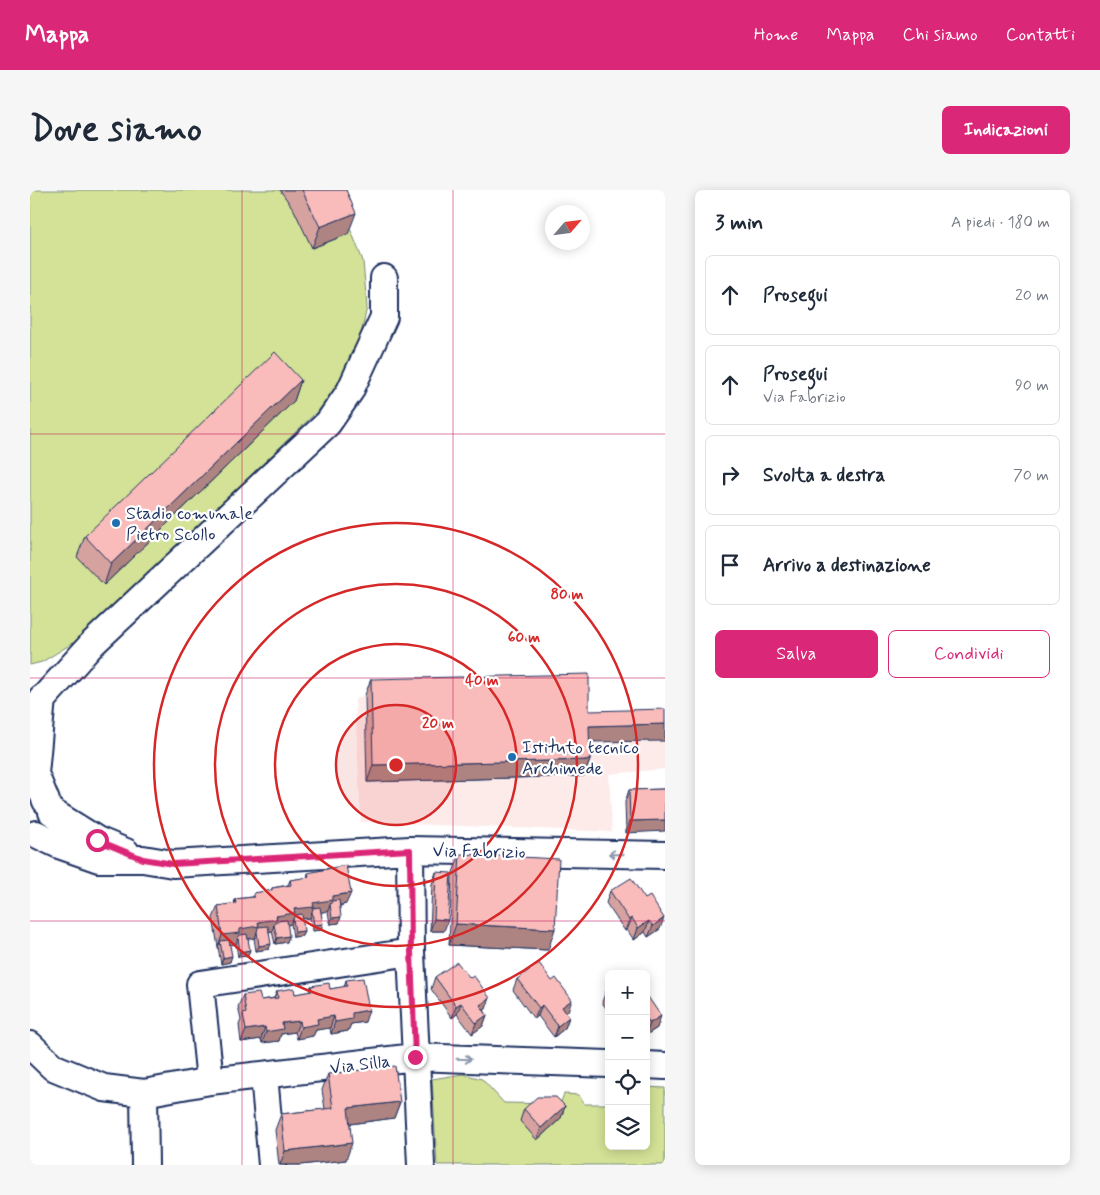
<!DOCTYPE html>
<html lang="it">
<head>
<meta charset="utf-8">
<style>
  body { margin:0; font-family:Mynerve,sans-serif; background:#f6f6f7; color:#1f2937 }
  .controls { position:absolute; right:15px; bottom:15px; display:grid; overflow:hidden; border-radius:8px; box-shadow:0 2px 12px #0003 }
  .controls button { width:45px; height:45px; display:grid; place-items:center; padding:0; border:0; border-bottom:1px solid #e0e1e3; background:#fff; color:#1f2937; font:25px sans-serif }
  .compass { position:absolute; left:515px; top:15px; width:45px; height:45px; border-radius:50%; background:#fff; box-shadow:0 2px 12px #0003; rotate:62deg }
  .stop { position:absolute; width:15px; height:15px; margin:-11px; border:4px solid #db2777; border-radius:50%; background:#fff }
  .stop.end { background:#db2777; border-color:#fff; box-shadow:0 1px 5px #0008 }
  .list { margin:0; padding:0; list-style:none }
  h2 { display:flex; justify-content:space-between; align-items:center; height:65px; margin:0; padding:0 20px; font-size:21px }
  h2 small { font-size:16px; font-weight:400; color:#747a83 }
  .list li { display:grid; grid-template-columns:32px 1fr auto; gap:15px; align-items:center; box-sizing:border-box; height:80px; margin:0 10px 10px; padding:0 10px; border:1px solid #e0e1e3; border-radius:8px }
  .list b { display:block; font-size:19px; white-space:nowrap }
  .list p { margin:0; font-size:16px; white-space:nowrap; color:#747a83 }
  .list em { font-size:16px; font-style:normal; color:#747a83 }
  .actions { display:flex; gap:10px; padding:15px 20px }
  .actions a { flex:1; padding:11px 0; border:1px solid #db2777; border-radius:8px; text-align:center; font-size:18px; color:#db2777 }
  .actions .main { background:#db2777; color:#fff }
  .icon { flex:none; width:28px; height:28px; fill:none; stroke:currentColor; stroke-width:2; stroke-linecap:round; stroke-linejoin:round }
  .map { position:relative; flex:none; width:635px; height:975px; overflow:hidden; border-radius:8px }
  header { display:flex; align-items:center; gap:30px; box-sizing:border-box; height:70px; padding:0 25px; background:#db2777; color:#fff }
  header strong { font-size:24px }
  nav { display:flex; gap:28px; margin-inline-start:auto; font-size:18px }
  .intro { display:flex; align-items:center; justify-content:space-between; box-sizing:border-box; height:120px; padding:0 30px }
  h1 { margin:0; font-size:35px }
  .button { padding:12px 22px; border-radius:8px; background:#db2777; color:#fff; font-size:18px; font-weight:700 }
  main { display:flex; gap:30px; padding:0 30px }
  aside { flex:1; background:#fff; border-radius:8px; box-shadow:0 2px 12px #0003 }
  .map>svg:first-child { display:block }
  .built { fill:#fdebea }
  .green { fill:#d3e296; stroke:#77887a }
  .lines { fill:none; stroke-linecap:round; stroke-linejoin:round }
  .minor-casing { stroke:#1b2f5e; stroke-width:30 }
  .minor { stroke:#fff; stroke-width:26 }
  .wall { fill:#d6a2a0; stroke:#1b2f5e }
  .shaded-wall { fill:#ae8482; stroke:#1b2f5e }
  .building { fill:#f9bcba; stroke:#1b2f5e }
  .oneway { stroke:#8d97ae }
  .route { stroke:#db2777; stroke-width:6 }
  .grid { fill:none; stroke:#c2185b; stroke-width:1; stroke-opacity:0.55 }
  .ring { fill:none; stroke:#d62828; stroke-width:2.5 }
  .poi-dot { fill:#1f6fb2; stroke:#fff; stroke-width:2 }
  .labels { text-anchor:middle; stroke-width:4.5; stroke-linejoin:round; paint-order:stroke }
  .poi-label { font-size:18px; fill:#1b2f5e; stroke:#fff; text-anchor:start }
  .street-label { font-size:18px; fill:#1b2f5e; stroke:#fff }
  .centre { fill:#d62828; stroke:#fff; stroke-width:2.5 }
  .ring-label { font-size:15px; text-anchor:middle; font-weight:bold; fill:#d62828; stroke:#fff; stroke-width:4.5; stroke-linejoin:round; paint-order:stroke }
</style>
</head>
<body>
<header>
<strong>Mappa</strong>
<nav><a>Home</a><a>Mappa</a><a>Chi siamo</a><a>Contatti</a></nav>
</header>
<div class="intro"><h1>Dove siamo</h1><a class="button">Indicazioni</a></div>
<main>
<div class="map">
<svg width="635" height="975" viewBox="0 0 635 975">
  <rect width="100%" height="100%" fill="#fff"/>
  <filter id="ink" filterUnits="userSpaceOnUse"><feTurbulence type="fractalNoise" baseFrequency=".02" numOctaves="2"/><feDisplacementMap in="SourceGraphic" scale="10" xChannelSelector="R" yChannelSelector="G"/><feConvolveMatrix kernelMatrix="1 2 1 2 8 2 1 2 1" color-interpolation-filters="sRGB"/></filter>
  <g filter="url(#ink)">
    <path class="built" d="M335 505 554 537 635 536V579L579 584 582 642 331 632 325 509Z"/>
    <path class="green" d="M0 0H301L322 43 333 71 337 117 325 172 299 210 54 446 12 472 0 475Z
      M433 884 452 889 474 913 530 914 534 904 549 905 554 914H579V956H616V897L635 898V975H407L402 889Z"/>
    <g class="lines">
      <defs>
        <path id="minor" d="M12 508 5 584 16 611
          M0 523 63 453 298 233 320 201 354 127V88
          M22 622 67 650 96 662
          M6 644 29 655 69 669H113L143 674 380 660 635 665
          M380 660 381 762 391 975
          M0 855 23 877 74 898 114 903 180 891 385 867 579 874
          M616 875 635 876
          M234 885 242 975
          M180 891 170 794 381 762
          M114 903 115 975"/>
      </defs>
      <use href="#minor" class="minor-casing"/>
      <use href="#minor" class="minor"/>
    </g>
    <path class="wall" d="M250 0H316L318 44 282 58 264 20Z
      M271 190 264 211 74 395 47 367 55 346Z
      M341 489 560 552V570L554 586 337 592 335 505Z
      M635 599 596 643 595 612 599 600Z
      M430 664 518 760 419 755 422 685Z
      M406 682 414 741H400L402 694Z
      M278 683 316 714 310 716 309 733 300 734 298 721 291 722V740L282 741 280 728 272 729V746L263 747 261 734 257 735V752L245 754 242 741H239V759L226 761 224 748 218 749V766L208 767 206 754 200 755V772L191 774 183 728 188 716 204 714 205 709 222 707 224 703 241 701 242 698 258 695 260 690 277 688Z
      M580 701 630 739 618 747 615 742 604 750 597 740 595 741 576 713Z
      M405 787 456 819 454 820 457 825 453 836 442 844 427 824 422 828 401 799Z
      M487 789 538 821 536 823 539 827 535 838 524 847 508 826 504 829 483 800Z
      M316 790 335 832 321 834 318 841 301 844 300 838 286 840 283 846 267 849 265 842 251 844 249 851 232 853 231 849 211 852 209 835 211 830 208 817 213 805 231 810 244 808 247 801 265 804 279 802 281 796 300 799 314 797Z
      M579 799V823L572 812 576 801Z
      M616 804 627 838 616 845Z
      M298 884 370 912 364 928 320 934 316 970 270 975H249L245 940 251 924 295 919 292 900Z
      M535 916 531 928 507 950 490 931 494 919Z"/>
    <path class="shaded-wall" d="M326 23 318 44 282 58 290 37Z
      M271 190 264 211 74 395 81 374Z
      M635 534V551L553 552 559 536Z
      M560 570 554 586 337 592 343 575Z
      M635 630V641L596 643 600 631Z
      M321 703 316 714 301 717 300 715 298 721 282 724V722L280 728 263 730V729L261 734 245 737 244 735 242 741 227 743V742L225 748 209 750 208 748 206 754 191 756 190 751 188 757 192 745 302 706Z
      M311 727 309 733 300 734 302 728Z
      M602 728 597 740 595 741 599 730Z
      M634 728 630 739 618 747 623 736Z
      M404 729 418 730 414 741H400Z
      M619 731 615 742 604 750 608 738Z
      M293 734 291 740 282 741 284 735Z
      M426 734 525 739 518 760 419 755Z
      M274 741 272 746 263 747 265 742Z
      M259 746 257 752 245 754 247 748Z
      M241 754 239 759 226 761 229 756Z
      M220 760 218 766 208 767 210 762Z
      M202 766 200 772 191 774 193 768Z
      M460 808 456 819 446 826 450 815Z
      M542 810 538 821 528 829 532 817Z
      M431 813 427 824 422 828 426 816Z
      M512 815 508 826 504 829 509 818Z
      M339 820 335 832 321 834 318 841 301 844 305 832 322 823Z
      M457 825 453 836 442 844 446 833Z
      M304 826 300 838 286 840 283 846 267 849 271 837 287 829Z
      M631 826 627 838 616 845 620 833Z
      M539 827 535 838 524 847 528 836Z
      M270 831 265 842 251 844 249 851 232 853 236 842 252 833Z
      M235 837 231 849 211 852 216 840Z
      M370 912 364 928 312 935 318 918Z
      M535 916 531 928 507 950 511 938Z
      M322 953 316 970 270 975H250L255 961Z"/>
    <path class="building" d="M272 0H316L326 23 290 37Z
      M245 162 271 190 81 374 55 346Z
      M559 484V521L635 519V534L559 536 560 570 343 575 341 489Z
      M635 599V630L600 631 599 600Z
      M430 664 529 669 525 739 426 734Z
      M316 675 321 703 302 706V710L283 713 284 717 264 719 265 723 246 726 247 729 228 732 229 736 210 739V743L192 745 188 716 206 713 205 709 224 707V703L242 700V698L261 695 260 690 279 687 278 683Z
      M406 682 421 683 418 730 404 729Z
      M601 688 615 709 620 706 634 728 623 736 619 731 608 738 602 728 599 730 580 701Z
      M309 710 311 727 302 728 300 715 302 711Z
      M290 717 293 734 284 735 282 722 283 718Z
      M272 724 274 741 265 742 263 729 265 725Z
      M257 730 259 746 247 748 244 735 246 731Z
      M238 736 241 754 229 756 227 742 228 737Z
      M217 744 220 760 210 762 208 748 210 745Z
      M199 750 202 766 193 768 190 751Z
      M427 772 440 788 444 786 460 808 450 815 457 825 446 833 431 813 426 816 405 787Z
      M509 773 522 791 526 788 542 810 532 817 539 827 528 836 512 815 509 818 487 789Z
      M333 788 339 820 322 823V829L305 832 304 826 287 829 288 834 271 837 270 831 252 833 253 839 236 842 235 837 216 840 213 824 216 823 213 805 229 803 231 810 248 808 247 801 264 798 265 804 282 801 281 796 299 793 300 799 317 796 316 790Z
      M616 804 631 826 620 833 618 830 616 831Z
      M365 876 370 912 318 918 322 953 255 961 251 924 303 918 298 884Z
      M507 907H526L535 916 511 938 494 919Z"/>
    <defs><path id="oneway-shaft" d="M-6 0H5M1.5-3L5.5 0L1.5 3" fill="none" stroke-width="1.6" stroke-linecap="round" stroke-linejoin="round" transform="scale(1.25)"/></defs>
    <g class="oneway">
      <use href="#oneway-shaft" transform="translate(586 664) rotate(-179)"/>
      <use href="#oneway-shaft" transform="translate(434 869) rotate(2)"/>
    </g>
  </g>
  <g class="lines" filter="url(#ink)">
    <path class="route" d="M67 650 113 669 143 674 380 660 381 762 385 867"/>
  </g>
  <path class="grid" d="M212 0V975M423 0V975M0 244H635M0 488H635M0 731H635"/>
  <circle cx="366" cy="575" r="60" fill="#d62828" fill-opacity=".12"/>
  <g class="ring">
    <circle cx="366" cy="575" r="60"/>
    <circle cx="366" cy="575" r="121"/>
    <circle cx="366" cy="575" r="181"/>
    <circle cx="366" cy="575" r="242"/>
  </g>
  <g class="poi-dot">
    <circle cx="86" cy="333" r="5"/>
    <circle cx="482" cy="567" r="5"/>
  </g>
  <g class="labels">
    <g class="poi-label">
      <text x="96" y="329">Stadio comunale<tspan x="96" dy="21">Pietro Scollo</tspan></text>
      <text x="492" y="563">Istituto tecnico<tspan x="492" dy="21">Archimede</tspan></text>
    </g>
    <g class="street-label">
      <text transform="translate(449 661) rotate(1)" y="6">Via Fabrizio</text>
      <text transform="translate(330 874) rotate(-7)" y="6">Via Silla</text>
    </g>
  </g>
  <circle cx="366" cy="575" r="8" class="centre"/>
  <g class="ring-label">
    <text x="537" y="409">80 m</text>
    <text x="494" y="452">60 m</text>
    <text x="452" y="495">40 m</text>
    <text x="408" y="538">20 m</text>
  </g>
</svg>
<div class="controls">
<button>+</button>
<button>−</button>
<button><svg class="icon" aria-label="locate" viewBox="0 0 24 24"><circle cx="12" cy="12" r="6"/><path d="M12 2v4M12 18v4M2 12h4M18 12h4"/></svg></button>
<button><svg class="icon" aria-label="layers" viewBox="0 0 24 24"><path d="M12 4l9 5-9 5-9-5zM3 14l9 5 9-5"/></svg></button>
</div>
<svg class="compass" viewBox="-18 -18 36 36"><path d="M0-13l5 13h-10z" fill="#e53935"/><path d="M0 13l5-13h-10z" fill="#747a83"/></svg>
<div class="stop" style="left:67px;top:650px"></div>
<div class="stop end" style="left:385px;top:867px"></div>
</div>
<aside>
<h2>3 min<small>A piedi · 180 m</small></h2>
<ul class="list">
<li><svg class="icon" aria-label="ahead" viewBox="0 0 24 24"><path d="M12 20V5M6 11l6-6 6 6"/></svg><div><b>Prosegui</b></div><em>20 m</em></li>
<li><svg class="icon" aria-label="ahead" viewBox="0 0 24 24"><path d="M12 20V5M6 11l6-6 6 6"/></svg><div><b>Prosegui</b><p>Via Fabrizio</p></div><em>90 m</em></li>
<li><svg class="icon" aria-label="right" viewBox="0 0 24 24"><path d="M7 20v-9h11M14 6l5 5-5 5"/></svg><div><b>Svolta a destra</b></div><em>70 m</em></li>
<li><svg class="icon" aria-label="arrive" viewBox="0 0 24 24"><path d="M6 21V4h12l-3 4 3 4H6"/></svg><div><b>Arrivo a destinazione</b></div></li>
</ul>
<div class="actions"><a class="main">Salva</a><a>Condividi</a></div>
</aside>
</main>
</body>
</html>
